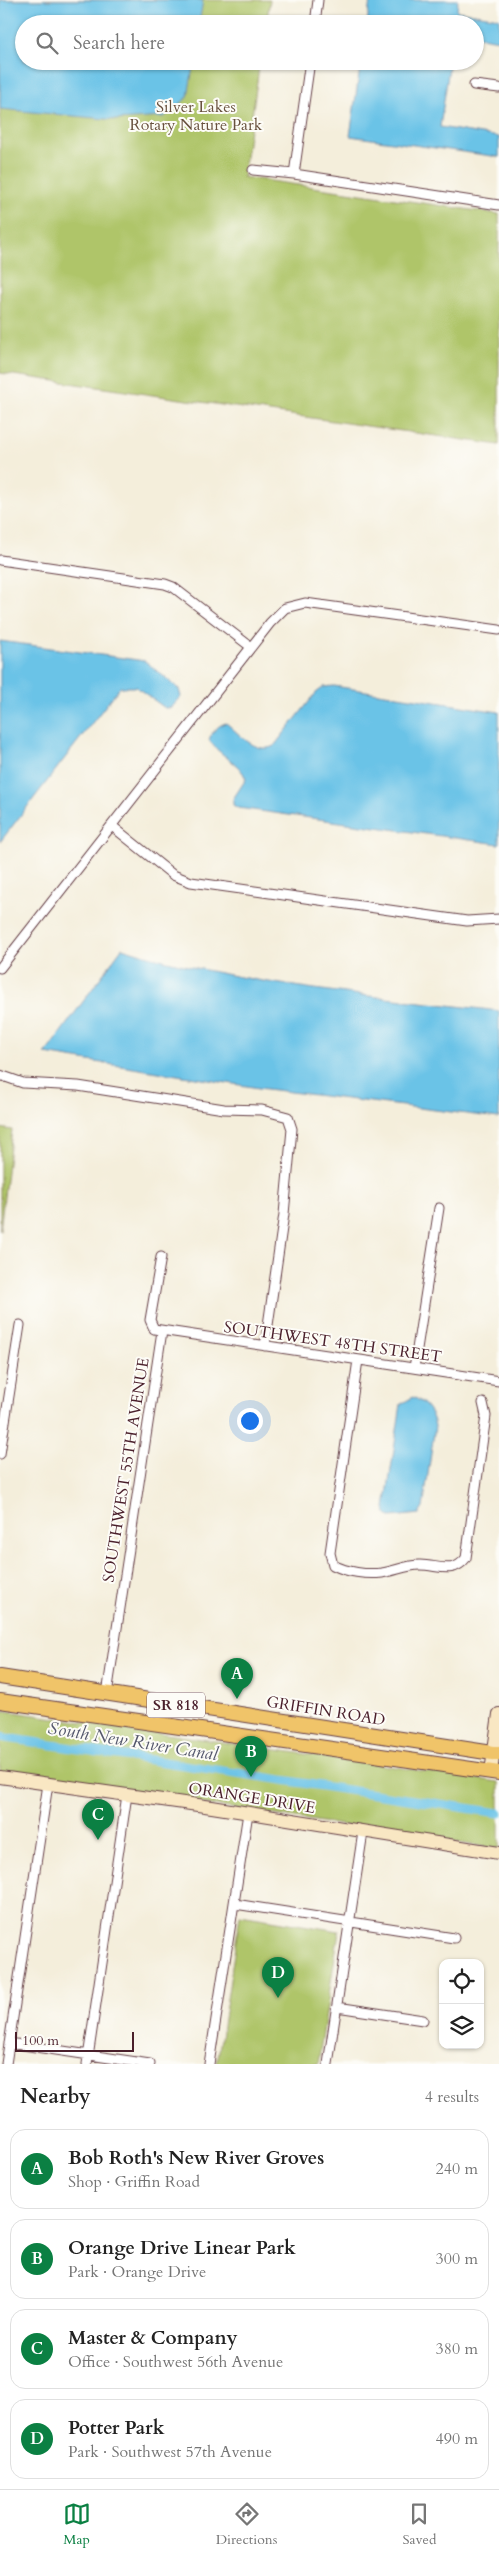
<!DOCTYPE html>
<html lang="en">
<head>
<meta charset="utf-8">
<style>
  body { margin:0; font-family:Cardo,serif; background:#f6f6f6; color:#222 }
  .controls { position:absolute; right:15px; bottom:15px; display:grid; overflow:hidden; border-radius:10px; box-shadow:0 1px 4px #0004 }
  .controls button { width:45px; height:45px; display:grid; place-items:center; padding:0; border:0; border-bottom:1px solid #e0e0e0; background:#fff; color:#222; font:25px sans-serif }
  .scale { position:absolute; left:15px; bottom:12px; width:119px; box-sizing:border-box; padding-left:5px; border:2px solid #4a1f2b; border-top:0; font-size:14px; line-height:18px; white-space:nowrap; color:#4a1f2b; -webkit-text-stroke:4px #fdfcf7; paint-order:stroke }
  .you { position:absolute; left:249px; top:1420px; width:18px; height:18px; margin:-12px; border:4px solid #fff; border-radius:50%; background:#1a73e8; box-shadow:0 0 0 8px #1a73e833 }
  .badge { display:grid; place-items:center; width:32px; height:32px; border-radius:50%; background:#0b8043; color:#fff; font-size:16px; font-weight:700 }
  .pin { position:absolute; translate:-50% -41px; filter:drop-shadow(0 1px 2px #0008) }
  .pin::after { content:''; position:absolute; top:26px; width:18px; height:15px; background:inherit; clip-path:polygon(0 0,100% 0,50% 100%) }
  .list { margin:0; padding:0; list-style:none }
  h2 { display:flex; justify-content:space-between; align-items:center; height:65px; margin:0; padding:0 20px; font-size:21px }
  h2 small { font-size:16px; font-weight:400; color:#767676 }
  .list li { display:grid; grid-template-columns:32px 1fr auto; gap:15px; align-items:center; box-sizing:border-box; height:80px; margin:0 10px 10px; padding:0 10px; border:1px solid #e0e0e0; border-radius:15px }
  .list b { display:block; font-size:19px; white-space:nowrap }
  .list p { margin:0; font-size:16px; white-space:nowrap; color:#767676 }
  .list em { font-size:16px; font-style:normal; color:#767676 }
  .icon { flex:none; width:28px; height:28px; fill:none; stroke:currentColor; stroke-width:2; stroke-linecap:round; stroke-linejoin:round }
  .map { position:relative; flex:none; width:499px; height:2064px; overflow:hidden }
  .search { position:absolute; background:#fff; box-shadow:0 1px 4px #0004; left:15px; right:15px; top:15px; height:55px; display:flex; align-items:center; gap:12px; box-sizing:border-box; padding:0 18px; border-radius:28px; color:#767676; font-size:19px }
  .sheet { height:425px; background:#fff }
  nav { display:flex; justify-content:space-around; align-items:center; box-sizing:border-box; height:70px; border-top:1px solid #e0e0e0; background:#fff; font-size:14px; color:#767676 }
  nav a { display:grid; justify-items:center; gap:2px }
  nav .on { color:#0b8043 }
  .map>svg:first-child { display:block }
  .green { fill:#afc569; stroke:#7c724a }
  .water { fill:#6ac3e7; stroke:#5a7189 }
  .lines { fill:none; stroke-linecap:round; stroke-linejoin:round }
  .canal { stroke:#6ac3e7; stroke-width:9 }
  .street-casing { stroke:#643e45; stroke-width:11 }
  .secondary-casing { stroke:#643e45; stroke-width:14 }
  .primary-casing { stroke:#643e45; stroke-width:16 }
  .street { stroke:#fff; stroke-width:9 }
  .secondary { stroke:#f9e7c3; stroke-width:12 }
  .primary { stroke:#f0c469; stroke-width:14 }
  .labels { text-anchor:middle; stroke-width:4; stroke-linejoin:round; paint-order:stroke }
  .shield { fill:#fdfcf7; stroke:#806168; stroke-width:1 }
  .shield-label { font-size:15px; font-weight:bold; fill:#4a1f2b }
  .park-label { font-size:16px; fill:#68513e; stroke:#fdfcf7 }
  .street-label { font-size:16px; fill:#4a1f2b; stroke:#fdfcf7 }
  .water-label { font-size:18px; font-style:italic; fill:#55586d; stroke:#fdfcf7 }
</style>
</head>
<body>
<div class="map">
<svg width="499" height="2064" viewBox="0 0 499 2064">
  <rect width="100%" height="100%" fill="#fdfcf7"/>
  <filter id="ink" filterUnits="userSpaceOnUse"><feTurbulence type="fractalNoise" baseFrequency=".02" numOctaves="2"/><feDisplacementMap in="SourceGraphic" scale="10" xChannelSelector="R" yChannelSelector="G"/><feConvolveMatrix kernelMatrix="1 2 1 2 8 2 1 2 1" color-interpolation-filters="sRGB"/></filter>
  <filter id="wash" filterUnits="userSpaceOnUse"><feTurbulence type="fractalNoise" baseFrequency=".0096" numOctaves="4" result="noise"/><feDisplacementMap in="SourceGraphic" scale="20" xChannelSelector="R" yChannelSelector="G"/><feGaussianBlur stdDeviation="1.12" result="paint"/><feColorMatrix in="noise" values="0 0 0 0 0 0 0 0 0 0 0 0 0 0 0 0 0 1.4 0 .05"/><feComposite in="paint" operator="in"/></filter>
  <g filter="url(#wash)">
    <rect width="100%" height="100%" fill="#f4eedb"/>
    <path class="green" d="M0 0H270L266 24H24V61H260L243 177 499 214V445L0 373Z
      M0 1128 12 1130 0 1230Z
      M0 1710 499 1782V1849L0 1773Z
      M240 1915 339 1931 318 2064H217Z"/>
    <path class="water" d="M0 0H203L199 24H24V61H194L188 97 164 117 116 120 0 109Z
      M370 0H458L457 11 499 18V40L475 36V24H367Z
      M361 61H450L440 127 499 137V157L350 136Z
      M0 641 145 661 179 689 181 697 171 708H165L136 687H120L0 842Z
      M334 686 499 712V844L238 808 233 805V799L246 779C240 762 219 756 209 740 211 733 218 725 226 723 240 734 256 755 274 746L316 693 324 687Z
      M122 948C241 986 375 996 499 1011V1118L259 1088 45 1054Z
      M413 1397C426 1403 432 1412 435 1426L423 1508 419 1514 391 1517 387 1515 385 1508 401 1404Z"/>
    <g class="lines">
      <path class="canal" d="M0 1737 499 1813"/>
    </g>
  </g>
  <g filter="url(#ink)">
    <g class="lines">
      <defs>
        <path id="street" d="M315 24 318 0
          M474 85 499 88
          M253 170 294 174 499 205
          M294 174 310 61
          M0 560 165 584 173 587 251 647
          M112 826 173 875 191 882 467 921 499 919
          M0 968 270 623 285 608 305 603 499 630
          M0 1075 23 1083 78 1086 224 1109 262 1110 288 1117 292 1129 284 1214 265 1346
          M161 1257 150 1320 154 1329 499 1381
          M358 1360 330 1553 333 1565C347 1572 366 1575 382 1573 395 1571 407 1565 420 1565 438 1565 453 1575 466 1558L486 1416 483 1403
          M414 1368 439 1208
          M0 1454 20 1325
          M107 1694 162 1331
          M235 1904 454 1938
          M337 2007 423 2020
          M9 2043 150 2064
          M6 2064 48 1784
          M87 2064 127 1795
          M209 2064 248 1813
          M328 2064 363 1832"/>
        <path id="secondary" d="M491 1772 499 1714
          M0 1777 212 1807 499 1853"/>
        <path id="primary" d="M0 1677 499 1754
          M0 1701 499 1773"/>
      </defs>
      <use href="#street" class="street-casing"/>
      <use href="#secondary" class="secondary-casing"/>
      <use href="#primary" class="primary-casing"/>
      <use href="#street" class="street"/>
      <use href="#secondary" class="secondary"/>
      <use href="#primary" class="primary"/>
    </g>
  </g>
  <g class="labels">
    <rect class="shield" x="147" y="1692.5" width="58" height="25" rx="4"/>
    <g class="shield-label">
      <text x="176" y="1710">SR 818</text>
    </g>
    <g class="park-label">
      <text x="196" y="112">Silver Lakes<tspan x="196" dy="18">Rotary Nature Park</tspan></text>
    </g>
    <g class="street-label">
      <text transform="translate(333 1341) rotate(8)" y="6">SOUTHWEST 48TH STREET</text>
      <text transform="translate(125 1470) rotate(-81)" y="6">SOUTHWEST 55TH AVENUE</text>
      <text transform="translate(326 1710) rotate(9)" y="6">GRIFFIN ROAD</text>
      <text transform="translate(252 1797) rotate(9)" y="6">ORANGE DRIVE</text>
    </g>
    <g class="water-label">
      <text transform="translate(133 1741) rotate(9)" y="6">South New River Canal</text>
    </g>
  </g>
</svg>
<div class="controls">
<button><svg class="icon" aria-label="locate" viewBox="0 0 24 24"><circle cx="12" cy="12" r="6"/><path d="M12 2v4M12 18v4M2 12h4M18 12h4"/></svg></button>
<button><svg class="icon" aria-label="layers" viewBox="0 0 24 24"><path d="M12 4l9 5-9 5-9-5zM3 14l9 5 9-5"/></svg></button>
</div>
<div class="scale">100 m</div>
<div class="you"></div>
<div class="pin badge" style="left:237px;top:1699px">A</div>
<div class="pin badge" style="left:251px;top:1777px">B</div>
<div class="pin badge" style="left:98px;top:1840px">C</div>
<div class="pin badge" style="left:278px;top:1998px">D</div>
<div class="search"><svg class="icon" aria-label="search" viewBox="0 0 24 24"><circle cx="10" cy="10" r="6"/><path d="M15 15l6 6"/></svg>Search here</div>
</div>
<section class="sheet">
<h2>Nearby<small>4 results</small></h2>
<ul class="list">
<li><span class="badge">A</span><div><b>Bob Roth's New River Groves</b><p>Shop · Griffin Road</p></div><em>240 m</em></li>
<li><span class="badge">B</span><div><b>Orange Drive Linear Park</b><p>Park · Orange Drive</p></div><em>300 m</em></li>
<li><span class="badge">C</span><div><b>Master &amp; Company</b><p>Office · Southwest 56th Avenue</p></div><em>380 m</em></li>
<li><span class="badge">D</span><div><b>Potter Park</b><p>Park · Southwest 57th Avenue</p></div><em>490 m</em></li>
</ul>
</section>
<nav>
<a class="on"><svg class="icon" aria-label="map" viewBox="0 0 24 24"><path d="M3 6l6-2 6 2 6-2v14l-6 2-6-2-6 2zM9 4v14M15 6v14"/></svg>Map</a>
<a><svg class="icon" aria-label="directions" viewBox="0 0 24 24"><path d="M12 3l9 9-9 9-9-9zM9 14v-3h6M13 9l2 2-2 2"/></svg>Directions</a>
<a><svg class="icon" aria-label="saved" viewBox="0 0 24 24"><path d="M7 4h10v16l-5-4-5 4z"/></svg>Saved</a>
</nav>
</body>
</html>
